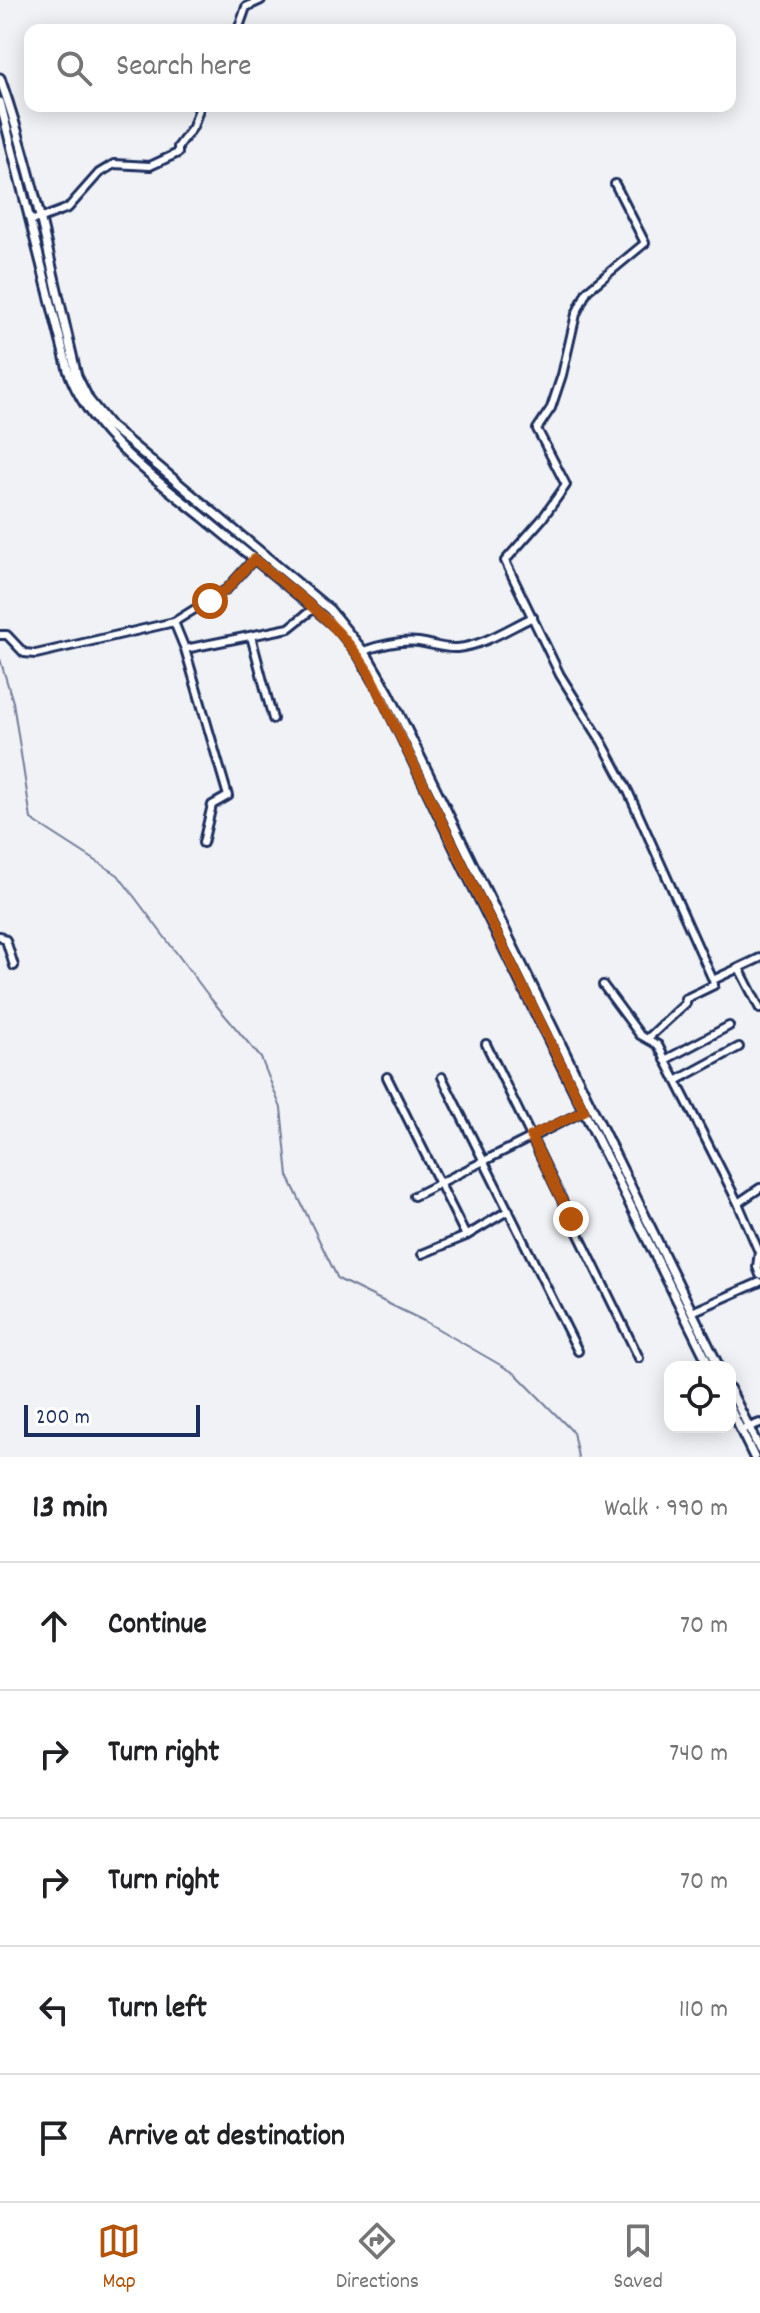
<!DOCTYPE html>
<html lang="en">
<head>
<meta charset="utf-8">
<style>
  body { margin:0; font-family:Dekko,sans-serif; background:#f2f2f2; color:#202124 }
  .controls { position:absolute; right:24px; bottom:24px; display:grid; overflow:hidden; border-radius:16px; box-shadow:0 4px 20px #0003 }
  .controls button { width:72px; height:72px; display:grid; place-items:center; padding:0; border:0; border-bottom:2px solid #e0e0e0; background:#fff; color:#202124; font:40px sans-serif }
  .scale { position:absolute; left:24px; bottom:20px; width:176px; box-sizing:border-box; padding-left:8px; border:4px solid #1b2f5e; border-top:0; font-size:22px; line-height:28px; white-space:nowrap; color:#1b2f5e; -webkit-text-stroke:6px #fff; paint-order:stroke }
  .stop { position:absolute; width:24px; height:24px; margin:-18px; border:6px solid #b45309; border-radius:50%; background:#fff }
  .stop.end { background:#b45309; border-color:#fff; box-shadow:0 2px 8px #0008 }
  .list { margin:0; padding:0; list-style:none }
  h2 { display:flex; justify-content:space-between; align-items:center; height:104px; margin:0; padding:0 32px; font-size:34px }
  h2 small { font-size:26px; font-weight:400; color:#757577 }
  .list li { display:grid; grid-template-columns:52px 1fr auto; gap:24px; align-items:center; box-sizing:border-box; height:128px; padding:0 32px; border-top:2px solid #e0e0e0 }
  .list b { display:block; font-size:30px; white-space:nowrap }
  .list em { font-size:26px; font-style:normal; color:#757577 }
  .icon { flex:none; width:44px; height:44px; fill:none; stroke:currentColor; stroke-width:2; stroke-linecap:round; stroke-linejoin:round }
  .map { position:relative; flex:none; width:760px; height:1457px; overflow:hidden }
  .search { position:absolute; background:#fff; box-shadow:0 4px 20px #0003; left:24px; right:24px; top:24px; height:88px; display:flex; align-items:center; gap:20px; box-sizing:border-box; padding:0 28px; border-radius:16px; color:#757577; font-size:30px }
  .sheet { height:744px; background:#fff }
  nav { display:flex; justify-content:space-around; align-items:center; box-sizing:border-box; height:112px; border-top:2px solid #e0e0e0; background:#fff; font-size:22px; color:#757577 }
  nav a { display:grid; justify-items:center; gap:4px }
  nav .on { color:#b45309 }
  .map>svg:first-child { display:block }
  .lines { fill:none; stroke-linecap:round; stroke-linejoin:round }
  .stream { stroke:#707c9a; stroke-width:2 }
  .minor-casing { stroke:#1b2f5e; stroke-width:12 }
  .major-casing { stroke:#1b2f5e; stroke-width:13 }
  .minor { stroke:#fff; stroke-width:6 }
  .major { stroke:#fff; stroke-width:7 }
  .route { stroke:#b45309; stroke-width:10 }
</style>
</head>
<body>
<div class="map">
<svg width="760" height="1457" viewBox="0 0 760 1457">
  <rect width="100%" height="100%" fill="#f1f2f5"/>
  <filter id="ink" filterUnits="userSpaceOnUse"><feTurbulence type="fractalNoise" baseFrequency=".0125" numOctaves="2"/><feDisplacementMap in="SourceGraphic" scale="16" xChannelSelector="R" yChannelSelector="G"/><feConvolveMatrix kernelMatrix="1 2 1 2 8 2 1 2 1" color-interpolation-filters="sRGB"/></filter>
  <g filter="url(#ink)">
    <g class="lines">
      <path class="stream" d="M0 659 13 702 31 819 118 875 211 999 261 1058 281 1108 288 1176 338 1279 426 1322 516 1374 573 1432 578 1457"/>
      <defs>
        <path id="minor" d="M238 30 246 7 261 0
          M615 184 645 243 587 291 576 314 562 375 551 408 537 429 566 485 542 519 505 561 560 675 602 742 628 791 713 980 714 985 685 999 686 1003 647 1039
          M30 220 39 219 68 208 99 173 114 164 150 166 178 153V147L193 127 200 106
          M174 622 185 649 228 796 212 805 203 843
          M0 635H7L24 653 36 654 174 622 227 589 254 559
          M251 636 273 719
          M185 649 289 628 314 608
          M363 651C381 645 401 640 419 642 432 644 444 649 457 648 483 646 509 628 533 617
          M0 936 6 940 14 966
          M739 968 760 1009
          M713 980 760 958
          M603 985 640 1035 658 1045 738 1203 759 1252 757 1267 760 1275
          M486 1044 639 1358
          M665 1060 729 1026
          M387 1077 466 1236
          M442 1077 578 1351
          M676 1081 739 1047
          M414 1196 584 1111
          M738 1203 760 1188
          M422 1254 466 1236 509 1210
          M692 1312 760 1282
          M741 1430 760 1423"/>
        <path id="major" d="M0 78C34 174 53 277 77 376L89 400 110 426 330 610 368 657 389 693 719 1367
          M0 102 68 370C90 433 153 477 204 518 248 555 294 590 337 628L358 654 378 688 461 862 710 1367
          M730 1389 760 1450
          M730 1408 754 1457"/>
      </defs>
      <use href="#minor" class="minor-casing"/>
      <use href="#major" class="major-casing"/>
      <use href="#minor" class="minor"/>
      <use href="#major" class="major"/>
    </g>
  </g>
  <g class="lines" filter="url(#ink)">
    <path class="route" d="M210 601 227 589 254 559C296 594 339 623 368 671L584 1111 531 1136 571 1219"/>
  </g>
</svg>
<div class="controls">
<button><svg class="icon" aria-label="locate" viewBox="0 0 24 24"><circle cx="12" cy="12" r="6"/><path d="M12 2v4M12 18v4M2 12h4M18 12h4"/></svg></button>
</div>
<div class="scale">200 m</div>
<div class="stop" style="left:210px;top:601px"></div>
<div class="stop end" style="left:571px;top:1219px"></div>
<div class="search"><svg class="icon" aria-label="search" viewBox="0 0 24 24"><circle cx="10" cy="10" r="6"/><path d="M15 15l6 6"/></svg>Search here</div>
</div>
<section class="sheet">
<h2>13 min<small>Walk · 990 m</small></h2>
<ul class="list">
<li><svg class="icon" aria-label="ahead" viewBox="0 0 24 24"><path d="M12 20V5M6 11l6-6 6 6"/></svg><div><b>Continue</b></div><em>70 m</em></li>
<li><svg class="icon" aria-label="right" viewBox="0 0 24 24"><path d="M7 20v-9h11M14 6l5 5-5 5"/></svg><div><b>Turn right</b></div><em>740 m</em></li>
<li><svg class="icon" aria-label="right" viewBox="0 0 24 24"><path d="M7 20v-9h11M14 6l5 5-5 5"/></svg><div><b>Turn right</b></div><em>70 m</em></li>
<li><svg class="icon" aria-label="left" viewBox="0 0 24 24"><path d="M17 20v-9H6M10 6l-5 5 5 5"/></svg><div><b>Turn left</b></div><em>110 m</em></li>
<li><svg class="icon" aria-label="arrive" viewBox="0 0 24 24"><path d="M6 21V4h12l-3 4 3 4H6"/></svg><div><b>Arrive at destination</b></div></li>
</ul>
</section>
<nav>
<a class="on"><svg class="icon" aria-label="map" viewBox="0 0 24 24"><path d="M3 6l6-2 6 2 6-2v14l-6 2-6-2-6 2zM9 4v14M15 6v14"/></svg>Map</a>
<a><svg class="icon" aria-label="directions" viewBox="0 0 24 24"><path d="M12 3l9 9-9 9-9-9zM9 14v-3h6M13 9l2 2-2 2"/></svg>Directions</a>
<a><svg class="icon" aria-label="saved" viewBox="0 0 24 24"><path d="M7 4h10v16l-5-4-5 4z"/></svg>Saved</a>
</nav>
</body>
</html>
